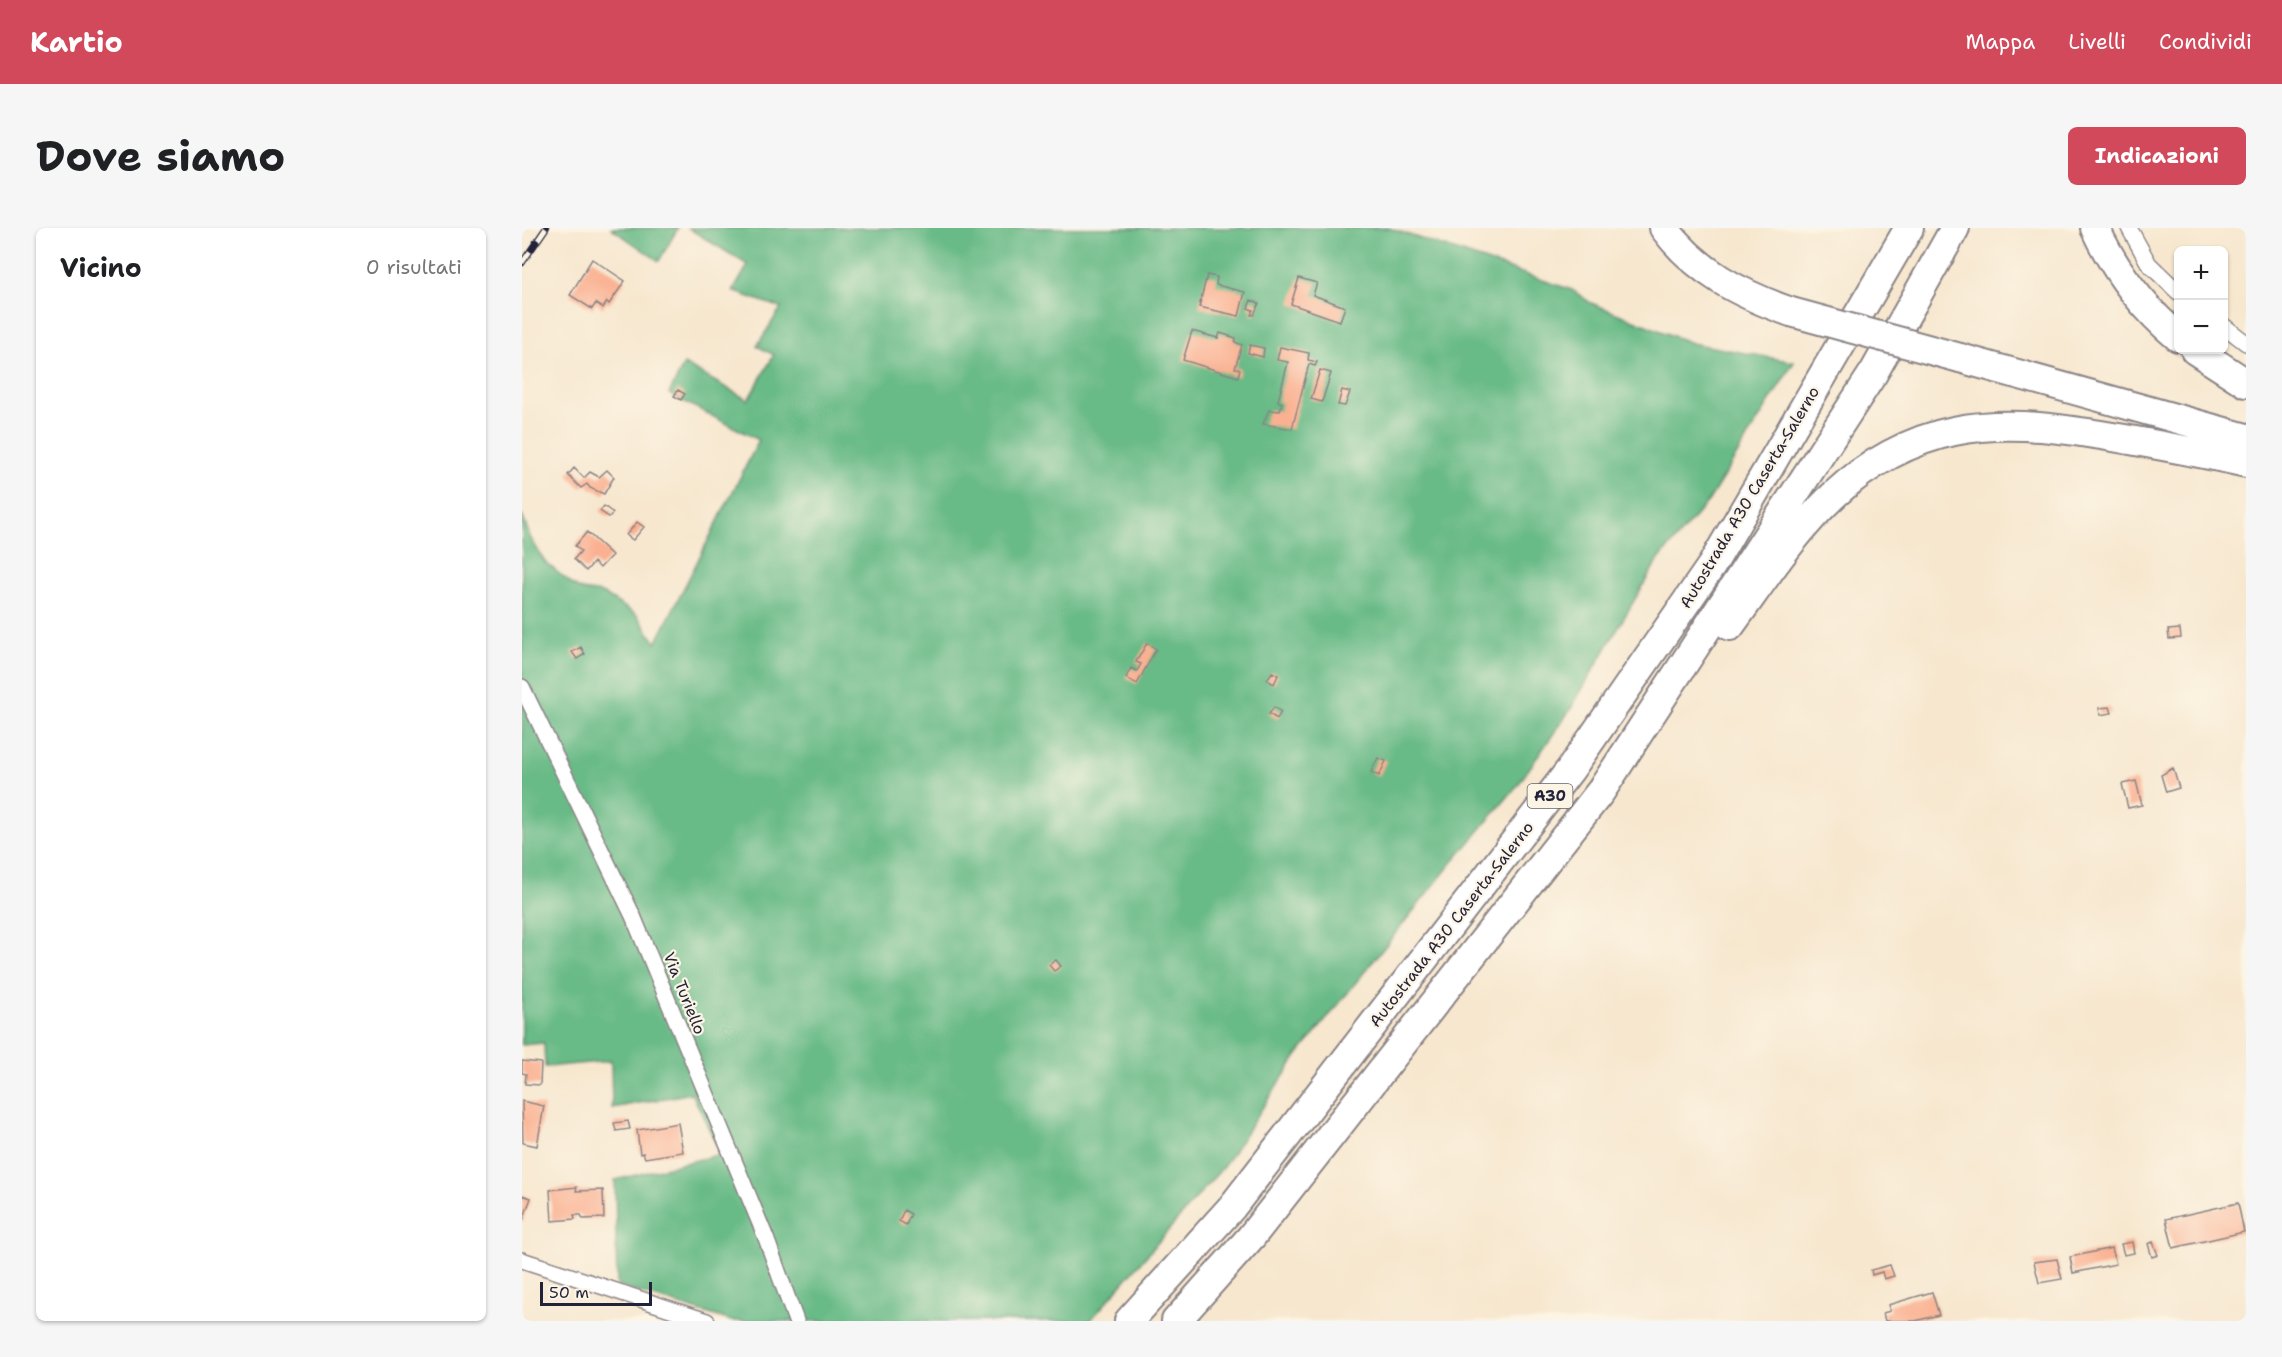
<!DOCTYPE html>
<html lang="it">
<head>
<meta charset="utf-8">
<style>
  body { margin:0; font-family:"Shantell Sans",sans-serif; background:#f6f6f6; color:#202124 }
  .controls { position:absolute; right:18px; top:18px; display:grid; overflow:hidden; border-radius:9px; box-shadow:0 2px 4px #0004 }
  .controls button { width:54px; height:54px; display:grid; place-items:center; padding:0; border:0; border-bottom:2px solid #e0e0e0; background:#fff; color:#202124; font:30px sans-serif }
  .scale { position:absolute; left:18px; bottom:15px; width:112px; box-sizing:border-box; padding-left:6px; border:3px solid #22223b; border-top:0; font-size:16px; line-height:21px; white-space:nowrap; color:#22223b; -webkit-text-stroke:4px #fcf5e5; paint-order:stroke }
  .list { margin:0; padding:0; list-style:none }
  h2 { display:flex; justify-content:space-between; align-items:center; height:78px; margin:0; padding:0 24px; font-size:26px }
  h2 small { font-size:20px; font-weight:400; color:#757577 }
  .map { position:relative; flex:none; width:1724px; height:1093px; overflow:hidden; border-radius:9px }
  header { display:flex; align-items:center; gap:36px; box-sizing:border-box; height:84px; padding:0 30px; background:#d1495b; color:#fff }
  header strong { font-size:28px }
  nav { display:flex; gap:33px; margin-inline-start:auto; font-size:21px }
  .intro { display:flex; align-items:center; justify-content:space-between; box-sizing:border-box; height:144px; padding:0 36px }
  h1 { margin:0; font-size:42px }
  .button { padding:15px 27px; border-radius:9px; background:#d1495b; color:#fff; font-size:21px; font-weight:700 }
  main { display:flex; gap:36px; padding:0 36px }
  aside { flex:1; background:#fff; border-radius:9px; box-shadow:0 2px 4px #0004 }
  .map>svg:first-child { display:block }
  .forest { fill:#68ba86; stroke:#456e60; stroke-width:1.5 }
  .building { fill:#fab091 }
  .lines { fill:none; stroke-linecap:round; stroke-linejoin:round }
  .minor-casing { stroke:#8c8485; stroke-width:18 }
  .motorway-casing { stroke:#8c8485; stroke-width:32 }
  .minor { stroke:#fff; stroke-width:15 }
  .motorway { stroke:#fff; stroke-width:28 }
  .rail-casing { stroke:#22223b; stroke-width:7 }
  .rail { stroke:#fcf5e5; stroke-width:4.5; stroke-dasharray:14; stroke-linecap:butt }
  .motorway-bridge-casing { stroke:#8c8485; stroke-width:32; stroke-linecap:butt }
  .motorway-bridge { stroke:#fff; stroke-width:28 }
  .labels { text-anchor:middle; stroke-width:4.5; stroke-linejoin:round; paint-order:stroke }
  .shield { fill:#fcf5e5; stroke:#63616e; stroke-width:1.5 }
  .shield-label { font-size:15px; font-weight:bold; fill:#22223b }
  .street-label { font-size:16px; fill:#22223b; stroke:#fcf5e5 }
</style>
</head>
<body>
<header>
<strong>Kartio</strong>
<nav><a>Mappa</a><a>Livelli</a><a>Condividi</a></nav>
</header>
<div class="intro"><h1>Dove siamo</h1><a class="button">Indicazioni</a></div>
<main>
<aside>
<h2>Vicino<small>0 risultati</small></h2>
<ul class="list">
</ul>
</aside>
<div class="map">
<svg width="1724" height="1093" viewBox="0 0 1724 1093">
  <rect width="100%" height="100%" fill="#fcf5e5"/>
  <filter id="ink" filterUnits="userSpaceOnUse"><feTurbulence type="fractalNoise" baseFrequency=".0167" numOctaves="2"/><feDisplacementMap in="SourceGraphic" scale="12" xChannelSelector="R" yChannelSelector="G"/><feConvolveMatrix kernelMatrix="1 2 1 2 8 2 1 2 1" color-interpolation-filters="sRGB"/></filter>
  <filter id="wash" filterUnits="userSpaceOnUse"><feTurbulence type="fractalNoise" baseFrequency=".008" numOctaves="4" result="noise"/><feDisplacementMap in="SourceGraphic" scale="24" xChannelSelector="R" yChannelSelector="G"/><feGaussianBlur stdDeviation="1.35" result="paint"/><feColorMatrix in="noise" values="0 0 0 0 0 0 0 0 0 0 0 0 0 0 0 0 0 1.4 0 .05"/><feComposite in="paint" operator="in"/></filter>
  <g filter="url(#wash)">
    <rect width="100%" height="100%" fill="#f7e7cf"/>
    <path class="forest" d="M89 0H156L137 33Z
      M166 0H867L1050 62 1069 75 1169 115 1272 134 1187 272 1134 335 1048 482 995 558 929 636 775 828 701 939 568 1093H210L95 1058 93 952 199 926 170 865 90 880 89 833 23 839 22 815 0 817V287L9 311 23 334 51 357 59 362 80 365 115 387 134 415 237 212 147 166 162 136 226 172 252 127 235 118 259 80 211 63 226 37Z"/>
    <g id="blocks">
      <path class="building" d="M70 31 103 53 87 76 85 74 81 80 74 75 70 81 48 67Z
        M685 47 695 49 694 57 723 64 717 88 677 79Z
        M777 50 795 55 791 67 823 79 818 93 769 76Z
        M729 72 737 75 732 87H729L731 82 726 80Z
        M670 103 696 110 698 105 714 110 713 114 720 117 713 140 718 141 716 149 661 132Z
        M728 117 742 120 741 129 726 125Z
        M758 119 787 125 786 132 795 134 793 138 787 136 770 201 741 196 747 182 758 183 760 175 756 173 766 134 755 132Z
        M798 142 809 145 800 174 789 171Z
        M156 162 163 166 159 172 152 168Z
        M820 162 828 164 823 178 816 177Z
        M52 240 62 250 68 244 77 249 85 242 92 249 82 266 68 260 65 256 59 260 46 247Z
        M82 278 91 285 87 289 78 283Z
        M115 294 122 299 111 312 104 307Z
        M65 304 90 327 78 340 72 334 64 343 52 331 59 323 53 318Z
        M1658 401 1659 410 1647 411 1646 402Z
        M625 415 634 421 615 456 604 450 609 440 615 443 619 436 614 434Z
        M59 419 63 426 55 431 50 424Z
        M750 444 756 447 752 456 745 452Z
        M752 479 759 484 755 491 747 486Z
        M1588 479 1590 485 1578 487 1577 480Z
        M856 530 864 533 857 548 849 544Z
        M1651 540 1657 560 1644 564 1639 547Z
        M1614 553 1620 577 1606 580 1600 556Z
        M534 732 539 738 532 743 527 737Z
        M0 833 19 835 18 857 3 856 4 846 0 845Z
        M0 873 22 878 15 918 1 915Z
        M106 893 108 901 94 903 92 895Z
        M156 895 161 924 123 930 121 925 118 926 115 902Z
        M55 959 54 963 81 962 82 990 61 991 59 987H52L53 991 30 993 28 962Z
        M0 967 9 970 0 995Z
        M1716 975 1722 1004 1651 1020 1644 991Z
        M382 982 389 986 384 997 377 993Z
        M1610 1014 1612 1025 1602 1027 1599 1016Z
        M1631 1014 1636 1027 1630 1029 1626 1016Z
        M1590 1020 1594 1036 1551 1045 1548 1029Z
        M1535 1031 1540 1051 1517 1055 1512 1034Z
        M1368 1037 1372 1048 1362 1051 1360 1044 1350 1047 1349 1042Z
        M1410 1064 1417 1087 1393 1093H1363L1361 1085 1368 1083 1366 1077Z"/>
    </g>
  </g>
  <g filter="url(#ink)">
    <use href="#blocks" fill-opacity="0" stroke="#8c8485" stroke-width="1.5"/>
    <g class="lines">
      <defs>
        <path id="minor" d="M1607 0 1627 36 1656 64
          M1702 98 1724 115
          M0 459 111 688 244 1010 274 1093
          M0 1032 185 1093"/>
        <path id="motorway" d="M1142 0C1175 44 1218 66 1269 84
          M1573 0C1593 43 1620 79 1656 109
          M1673 122 1724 155
          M1438 130 1724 210
          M1208 398C1241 353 1271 305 1313 266 1345 236 1388 212 1432 203 1490 191 1551 202 1608 212 1647 219 1686 226 1724 235
          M607 1093 710 979 1048 542 1190 337 1387 0
          M654 1093 729 1009 1079 563 1352 144 1433 0"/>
      </defs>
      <use href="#minor" class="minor-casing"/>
      <use href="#motorway" class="motorway-casing"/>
      <use href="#minor" class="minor"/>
      <use href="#motorway" class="motorway"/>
      <defs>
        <path id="rail" d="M0 35 24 0"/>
      </defs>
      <use href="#rail" class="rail-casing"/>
      <use href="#rail" class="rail"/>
      <defs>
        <path id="motorway-bridge" d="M1269 84 1438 130"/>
      </defs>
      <use href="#motorway-bridge" class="motorway-bridge-casing"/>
      <use href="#motorway-bridge" class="motorway-bridge"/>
    </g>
  </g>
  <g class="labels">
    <rect class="shield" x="1005.5" y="556" width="45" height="24" rx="4.5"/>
    <g class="shield-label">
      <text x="1028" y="573">A30</text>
    </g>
    <g class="street-label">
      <text transform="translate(1227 269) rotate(-59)" y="6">Autostrada A30 Caserta-Salerno</text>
      <text transform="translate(929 696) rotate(-52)" y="6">Autostrada A30 Caserta-Salerno</text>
      <text transform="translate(163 765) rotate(68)" y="6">Via Turiello</text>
    </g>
  </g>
</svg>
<div class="controls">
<button>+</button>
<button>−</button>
</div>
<div class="scale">50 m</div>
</div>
</main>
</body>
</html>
